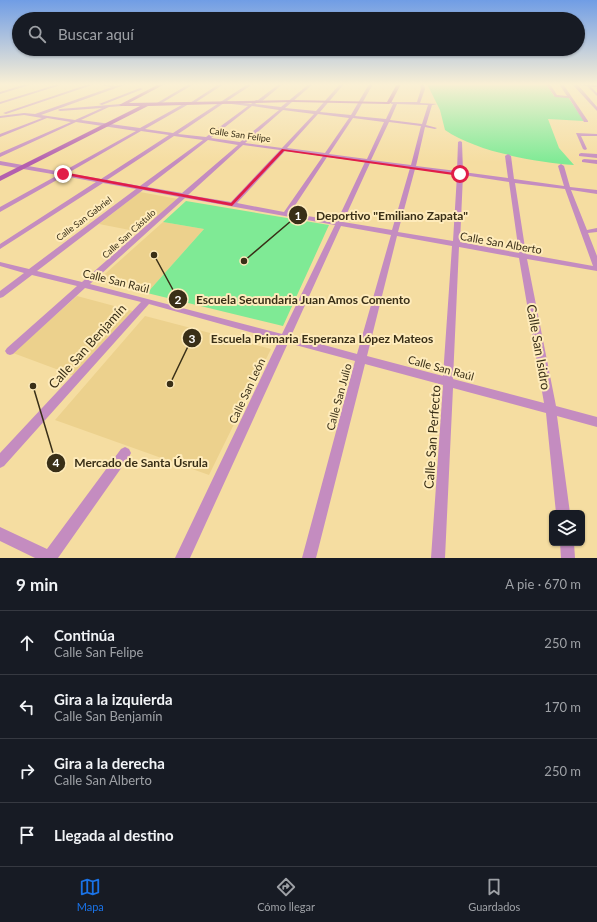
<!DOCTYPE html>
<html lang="es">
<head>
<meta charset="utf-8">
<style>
  body { margin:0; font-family:Lato,sans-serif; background:#20242c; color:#f1f3f6 }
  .controls { position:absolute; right:12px; bottom:12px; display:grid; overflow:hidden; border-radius:6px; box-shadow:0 1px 3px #0004 }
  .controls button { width:36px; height:36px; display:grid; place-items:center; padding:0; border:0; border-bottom:1px solid #363941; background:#171b24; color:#f1f3f6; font:20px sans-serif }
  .stop { position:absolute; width:12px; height:12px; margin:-9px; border:3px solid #e11d48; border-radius:50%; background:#fff }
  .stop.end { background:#e11d48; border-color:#fff; box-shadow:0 1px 4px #0008 }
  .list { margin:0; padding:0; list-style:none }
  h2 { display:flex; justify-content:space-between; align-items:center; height:52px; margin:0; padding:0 16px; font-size:17px }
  h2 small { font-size:13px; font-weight:400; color:#9ea1a6 }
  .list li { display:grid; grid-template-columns:26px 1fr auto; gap:12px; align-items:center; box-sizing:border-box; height:64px; padding:0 16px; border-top:1px solid #363941 }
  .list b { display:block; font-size:15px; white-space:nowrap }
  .list p { margin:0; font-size:13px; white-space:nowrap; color:#9ea1a6 }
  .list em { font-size:13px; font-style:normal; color:#9ea1a6 }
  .icon { flex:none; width:22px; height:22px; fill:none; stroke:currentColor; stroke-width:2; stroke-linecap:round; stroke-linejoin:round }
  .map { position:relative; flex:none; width:597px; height:558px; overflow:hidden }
  .search { position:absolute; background:#171b24; box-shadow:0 1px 3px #0004; left:12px; right:12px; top:12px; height:44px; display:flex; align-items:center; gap:10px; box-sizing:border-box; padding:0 14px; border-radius:22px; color:#9ea1a6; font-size:15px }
  .sheet { height:308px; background:#171b24 }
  nav { display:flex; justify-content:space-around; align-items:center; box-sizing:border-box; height:56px; border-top:1px solid #363941; background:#171b24; font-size:11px; color:#9ea1a6 }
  nav a { display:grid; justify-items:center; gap:2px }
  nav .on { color:#1a73e8 }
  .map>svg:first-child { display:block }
  .built { fill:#ecd18d }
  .green { fill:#7fea95 }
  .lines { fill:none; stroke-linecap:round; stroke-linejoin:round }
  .street { fill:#c48cc0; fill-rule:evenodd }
  .secondary { fill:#b360af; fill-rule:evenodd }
  .route { fill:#e11d48 }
  .labels { text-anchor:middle; stroke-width:4; stroke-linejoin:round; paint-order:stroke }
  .far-street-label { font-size:9px; fill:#392f17; stroke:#feebbb }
  .street-label { font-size:11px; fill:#392f17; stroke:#feebbb }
  .near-street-label { font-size:13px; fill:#392f17; stroke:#feebbb }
  .leader { fill:none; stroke:#392f17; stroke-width:1.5 }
  .callout-dot { fill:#392f17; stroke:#feebbb; stroke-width:1.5 }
  .mark-label { font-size:12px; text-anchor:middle; font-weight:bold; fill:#fff }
  .callout-label { font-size:12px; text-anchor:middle; font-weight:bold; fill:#392f17; stroke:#feebbb; stroke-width:4; stroke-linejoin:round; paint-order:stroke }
</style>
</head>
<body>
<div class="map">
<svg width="597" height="558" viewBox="0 0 597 558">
  <rect width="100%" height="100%" fill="#f5dda1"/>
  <path class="built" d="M140 192 178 199 140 232 99 224Z
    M163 222 204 229 147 293 97 281Z
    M77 296 133 311 75 376 13 353Z
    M145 316 271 349 209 475 55 420Z"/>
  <path class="green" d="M427 84H546L554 96 568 97 584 121 548 119 559 148 574 165C535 162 477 152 445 130L440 110Z
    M186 201 329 225 283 326 147 293 204 229 163 222Z"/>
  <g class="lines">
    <path class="street" d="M26 84H33L0 94V92Z
      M58 84H64L0 104V102Z
      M89 84H95L6 114 3 113Z
      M96 84 116 86 127 84 41 115 75 120 102 108 60 111 58 110 60 109 121 104 122 106 109 107 81 120 140 128 187 102H189V104L145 129 173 133 248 84H253L227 101 251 104 256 100H258L279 84H283L261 102H258L255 104 281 107 309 84H313L285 108 316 111 340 84H344L320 112 351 115 369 84H373L355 116 386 119 393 104H391V102H417L421 89 420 84H424L425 89 420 103 437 104 432 105 426 125 437 128 435 129 425 127 416 166 457 171 458 142 460 141 462 142 463 172 508 178 505 156 508 154 511 156 514 179 564 186 558 166 561 164 564 166 570 187 597 190V194L571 190 587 230 597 228V232L588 233 597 256V271L527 259 556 406 597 417V427L557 416 570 513H556L546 413 453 388 445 558H431L443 385 365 364 316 558H302L355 361 288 343 190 558H175L279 340 149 304 4 466 0 468V453L141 302 85 288 13 354 10 355 7 354 5 351 7 348 77 286 32 275 3 297 0 298V291L24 273 0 266V262L29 269 136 189 103 183 0 249V244L96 182 64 176 0 212V207L58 175 0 165V161L62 172 136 131 76 122 0 157V153L71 122 47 118 0 137V134L42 118 24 115 0 118V116L24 113 35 114 112 87ZM224 103 248 106 206 137 178 134ZM397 104 428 105 422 124 390 120ZM252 106 279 110 240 142 211 138ZM283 110 314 114 282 148 245 143ZM318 114 349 118 325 153 287 148ZM353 118 384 122 367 159 329 154ZM389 122 421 126 411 165 371 160ZM141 131 169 135 101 179 68 173ZM174 136 203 140 140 186 107 180ZM208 140 238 145 182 193 147 187ZM243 145 280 150 231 202 188 195ZM285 151 323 156 284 212 237 203ZM327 157 365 162 337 221 290 213ZM370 163 410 168 392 230 343 222ZM415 169 457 175 453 241 398 232ZM463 175 509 182 519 253 460 242ZM515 183 565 189 593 266 526 254ZM143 190 179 197 82 282 37 271ZM185 198 335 225 282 334 90 284ZM341 226 391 235 357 354 291 336ZM397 236 452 246 443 376 367 356ZM459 247 519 258 544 403 453 379Z
      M189 84H194L160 104 157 103Z
      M219 84H224L193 104 190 103Z
      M546 84H550L557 95 567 96 559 84H563L588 121V122H584L569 98 555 97Z
      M572 84 597 85V87H591L597 93V96L587 86 578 85 597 107V111Z
      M140 88 143 89 102 105 99 104Z
      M576 133 597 134V136H581L587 149 585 150 583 149Z
      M581 153 597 154V158L579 156V154Z
      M584 159 597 160V164L582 162V160Z
      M125 447 129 449 131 453 129 457 58 558H35L0 541V527L47 549 121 449Z
      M560 543H574L575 558H561Z"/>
    <path class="secondary" d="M159 84H165L129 103 293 100 387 102 397 84H401L391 103 389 104 293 102 148 106 0 181V176L140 106H121L119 105Z"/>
  </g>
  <linearGradient id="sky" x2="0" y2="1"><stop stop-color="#709de5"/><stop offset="0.52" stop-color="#faf0d5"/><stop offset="1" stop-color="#faf0d5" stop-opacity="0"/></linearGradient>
  <rect width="597" height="162" fill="url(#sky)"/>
  <path class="route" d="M282 149 462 174 460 176 284 151 232 206 60 174 63 172 231 203Z"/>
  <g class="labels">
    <g class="far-street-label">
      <text transform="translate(240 135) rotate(8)" y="3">Calle San Felipe</text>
      <text transform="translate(84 219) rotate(-37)" y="3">Calle San Gabriel</text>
      <text transform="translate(129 234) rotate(-42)" y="3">Calle San Cástulo</text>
    </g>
    <g class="street-label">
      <text transform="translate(501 243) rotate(10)" y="4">Calle San Alberto</text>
      <text transform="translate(116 281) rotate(14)" y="4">Calle San Raúl</text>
      <text transform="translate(441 368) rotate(15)" y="4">Calle San Raúl</text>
      <text transform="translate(247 391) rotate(-65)" y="4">Calle San León</text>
      <text transform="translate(339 397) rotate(-75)" y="4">Calle San Julio</text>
    </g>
    <g class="near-street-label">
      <text transform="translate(87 346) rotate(-48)" y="5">Calle San Benjamín</text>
      <text transform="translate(539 347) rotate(80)" y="5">Calle San Isidro</text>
      <text transform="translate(432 437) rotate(-86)" y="5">Calle San Perfecto</text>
    </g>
  </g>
  <path class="leader" d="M244 261L298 215M154 255L178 299M170 384L192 338M33 386L56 463"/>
  <g class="callout-dot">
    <circle cx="244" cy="261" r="4"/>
    <circle cx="154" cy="255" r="4"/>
    <circle cx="170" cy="384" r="4"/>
    <circle cx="33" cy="386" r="4"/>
    <circle cx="298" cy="215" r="10"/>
    <circle cx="178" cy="299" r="10"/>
    <circle cx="192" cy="338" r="10"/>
    <circle cx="56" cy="463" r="10"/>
  </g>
  <g class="mark-label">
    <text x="298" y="220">1</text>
    <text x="178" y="304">2</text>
    <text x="192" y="343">3</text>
    <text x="56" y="467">4</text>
  </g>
  <g class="callout-label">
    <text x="392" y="220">Deportivo "Emiliano Zapata"</text>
    <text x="303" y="304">Escuela Secundaria Juan Amos Comento</text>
    <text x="322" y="343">Escuela Primaria Esperanza López Mateos</text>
    <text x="141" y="467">Mercado de Santa Úsrula</text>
  </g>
</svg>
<div class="controls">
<button><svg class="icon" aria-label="layers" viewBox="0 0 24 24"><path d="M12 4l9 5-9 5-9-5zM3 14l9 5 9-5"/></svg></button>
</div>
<div class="stop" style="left:460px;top:174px"></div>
<div class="stop end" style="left:63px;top:174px"></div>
<div class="search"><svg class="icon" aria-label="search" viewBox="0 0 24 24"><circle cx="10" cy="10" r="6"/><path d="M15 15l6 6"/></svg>Buscar aquí</div>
</div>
<section class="sheet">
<h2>9 min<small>A pie · 670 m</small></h2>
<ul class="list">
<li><svg class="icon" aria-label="ahead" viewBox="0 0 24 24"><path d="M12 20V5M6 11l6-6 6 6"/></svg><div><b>Continúa</b><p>Calle San Felipe</p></div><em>250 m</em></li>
<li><svg class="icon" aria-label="left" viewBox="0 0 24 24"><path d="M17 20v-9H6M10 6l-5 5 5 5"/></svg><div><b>Gira a la izquierda</b><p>Calle San Benjamín</p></div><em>170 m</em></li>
<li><svg class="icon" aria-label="right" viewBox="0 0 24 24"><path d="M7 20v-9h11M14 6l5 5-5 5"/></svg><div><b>Gira a la derecha</b><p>Calle San Alberto</p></div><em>250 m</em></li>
<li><svg class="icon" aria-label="arrive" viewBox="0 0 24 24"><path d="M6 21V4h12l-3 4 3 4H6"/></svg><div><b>Llegada al destino</b></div></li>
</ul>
</section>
<nav>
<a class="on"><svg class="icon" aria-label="map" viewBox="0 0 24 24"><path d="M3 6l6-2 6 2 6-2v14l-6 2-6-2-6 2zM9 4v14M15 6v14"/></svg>Mapa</a>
<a><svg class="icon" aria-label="directions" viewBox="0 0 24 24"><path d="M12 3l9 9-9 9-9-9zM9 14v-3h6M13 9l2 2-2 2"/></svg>Cómo llegar</a>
<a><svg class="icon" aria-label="saved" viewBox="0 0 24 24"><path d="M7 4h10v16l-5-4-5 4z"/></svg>Guardados</a>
</nav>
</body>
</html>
